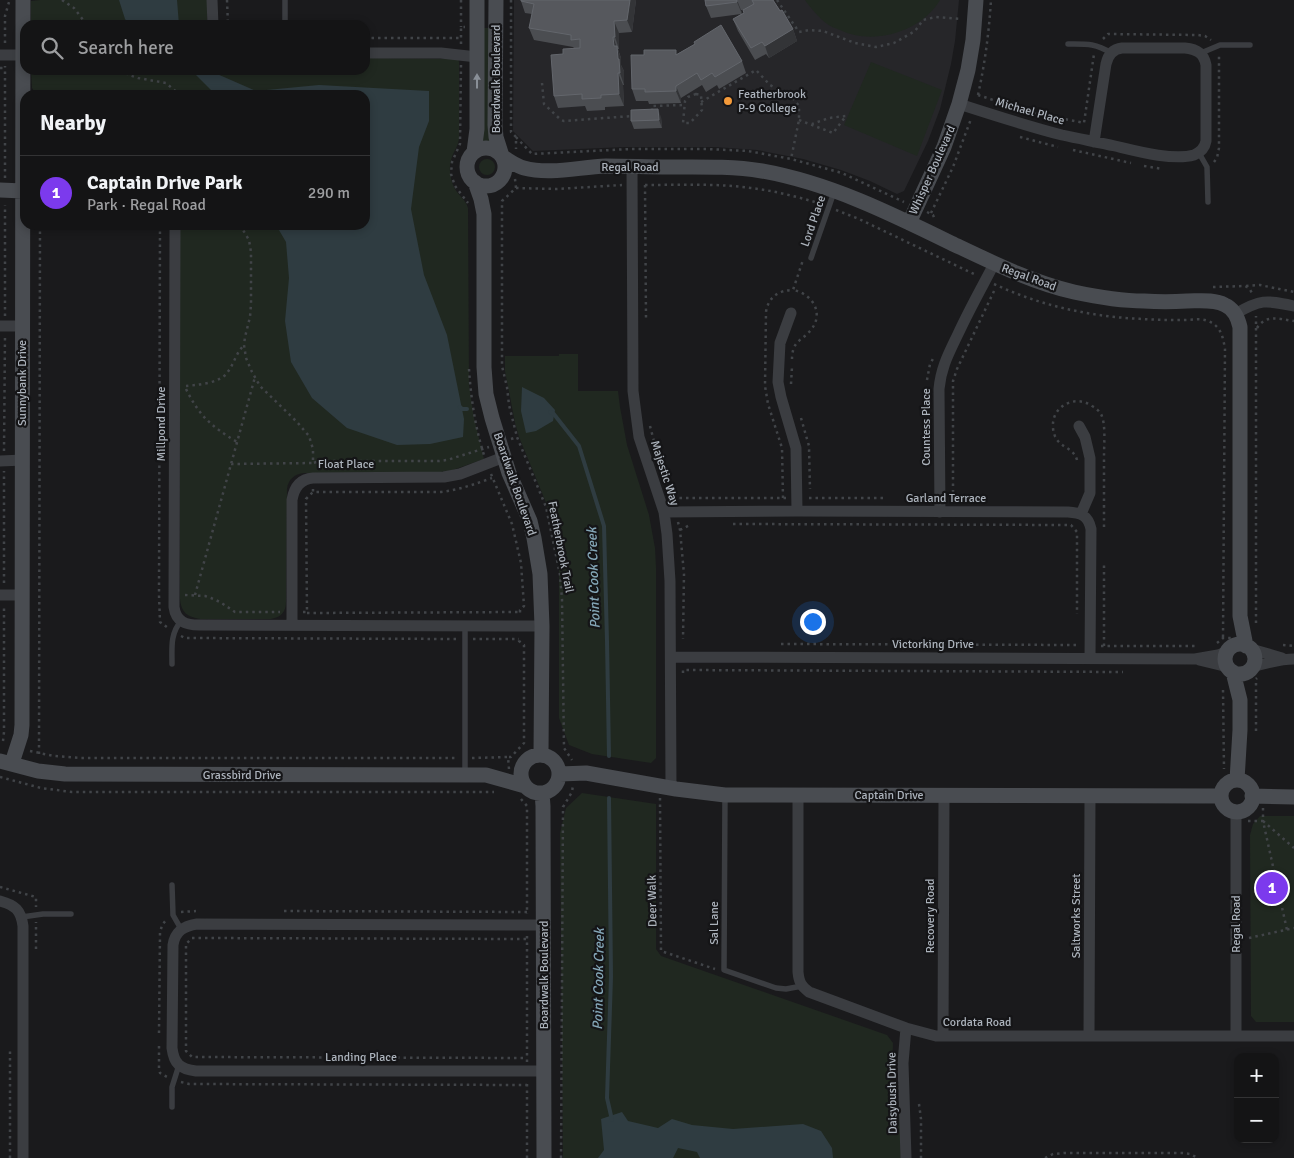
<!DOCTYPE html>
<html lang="en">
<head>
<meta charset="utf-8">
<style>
  body { margin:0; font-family:Signika,sans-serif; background:#1d1d1e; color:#f1f3f6 }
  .controls { position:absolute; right:15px; bottom:15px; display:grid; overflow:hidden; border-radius:10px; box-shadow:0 2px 8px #0003 }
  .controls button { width:45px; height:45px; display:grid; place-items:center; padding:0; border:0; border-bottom:1px solid #333334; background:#141415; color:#f1f3f6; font:25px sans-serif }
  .you { position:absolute; left:812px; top:621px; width:18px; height:18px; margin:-12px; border:4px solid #fff; border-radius:50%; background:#1a73e8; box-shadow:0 0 0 8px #1a73e833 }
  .badge { display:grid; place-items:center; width:32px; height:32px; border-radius:50%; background:#7c3aed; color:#fff; font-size:16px; font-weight:700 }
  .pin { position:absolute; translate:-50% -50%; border:2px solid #fff; box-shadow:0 1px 5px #0006 }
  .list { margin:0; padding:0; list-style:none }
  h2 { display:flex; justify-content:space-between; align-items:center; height:65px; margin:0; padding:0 20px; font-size:21px }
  h2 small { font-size:16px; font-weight:400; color:#9d9ea0 }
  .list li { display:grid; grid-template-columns:32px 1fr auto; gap:15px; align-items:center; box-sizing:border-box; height:75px; padding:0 20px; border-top:1px solid #333334 }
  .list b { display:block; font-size:19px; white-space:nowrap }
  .list p { margin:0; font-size:16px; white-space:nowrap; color:#9d9ea0 }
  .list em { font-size:16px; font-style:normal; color:#9d9ea0 }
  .icon { flex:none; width:28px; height:28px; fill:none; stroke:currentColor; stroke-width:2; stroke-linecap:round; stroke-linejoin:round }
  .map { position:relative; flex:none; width:1294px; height:1158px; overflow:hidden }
  .search { position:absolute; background:#141415; box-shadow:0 2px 8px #0003; left:20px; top:20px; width:350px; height:55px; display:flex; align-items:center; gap:12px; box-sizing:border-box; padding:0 18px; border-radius:15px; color:#9d9ea0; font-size:19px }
  .panel { position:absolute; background:#141415; box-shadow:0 2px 8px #0003; left:20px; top:90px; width:350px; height:140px; border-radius:15px }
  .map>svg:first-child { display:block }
  .built { fill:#262629 }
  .green { fill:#202820 }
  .water { fill:#2f3c41 }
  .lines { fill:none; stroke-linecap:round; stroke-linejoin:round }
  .stream { stroke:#2f3c41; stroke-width:4 }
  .path { stroke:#414448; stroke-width:2.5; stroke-dasharray:2.5 4; stroke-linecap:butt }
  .lane { stroke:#3b3d41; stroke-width:5.5 }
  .street { stroke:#3b3d41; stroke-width:11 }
  .secondary { stroke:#494c51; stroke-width:15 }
  .wall { fill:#4b4d51; fill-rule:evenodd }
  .shaded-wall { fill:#333437 }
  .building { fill:#56585d; stroke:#63666c }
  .oneway { fill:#898f97 }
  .poi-dot { fill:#f49a3a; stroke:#151517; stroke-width:2 }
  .labels { text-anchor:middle; stroke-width:4.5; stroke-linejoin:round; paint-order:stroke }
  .street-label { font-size:12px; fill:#acb3bc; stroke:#151517 }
  .poi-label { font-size:12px; fill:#acb3bc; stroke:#151517; text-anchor:start }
  .water-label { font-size:14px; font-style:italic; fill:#84a6b7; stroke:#151517 }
</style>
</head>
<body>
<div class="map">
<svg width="1294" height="1158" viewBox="0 0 1294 1158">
  <rect width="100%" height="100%" fill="#1a1a1c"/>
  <path class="built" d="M514 0H959L955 41 951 64 940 109 928 141 904 191 897 194 870 181 841 170 803 159 757 150 715 147H625L533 151 513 131Z"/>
  <path class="green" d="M40 0H207V25H31V1Z
    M805 0H940C921 32 873 46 840 30 835 28 829 26 826 23 819 18 813 10 807 3Z
    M483 28H490L492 143 482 142Z
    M365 58 458 59 459 62V139C458 146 454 151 452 157 448 167 450 180 455 189 459 196 466 200 468 208L469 385 474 418 484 459 450 471 432 473H304C295 474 288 479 287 489L286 602C286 612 281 617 271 619H200C187 617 181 612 180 599V225H365V95H37L32 88 31 70H365Z
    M871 62 942 90 917 156 844 125Z
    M479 167a8 8 0 1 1 16 0a8 8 0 1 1-16 0Z
    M559 354H578V391H618L620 407 627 445 649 515 655 548 656 568V758L651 763 592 754 569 745 559 718V569L547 505 519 437 515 423 505 371V356H559Z
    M582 793 656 804V949L661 956 887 1035 893 1043 892 1072 899 1111 901 1158H563L560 833 566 808Z
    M1260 816H1294V1022H1256L1251 1016 1250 835 1253 824Z"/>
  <path class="water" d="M119 0H177L179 25H130L125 19Z
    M192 70H208L256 91 319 85 429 91V121L419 147 411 209 424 275 447 335 464 419 463 437 430 444 397 445 347 428 312 398 291 362 285 321 289 278 286 242 276 225H365V95H214L213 92 194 73Z
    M522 387 544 398 555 410 553 421 536 431 526 433 521 411Z
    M622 1112 628 1121 658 1128 672 1119 692 1125 733 1129 803 1124 821 1131 832 1148 833 1158H700L697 1152 678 1148 673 1158H598L604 1150 601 1119Z"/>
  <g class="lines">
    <path class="stream" d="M460 407 462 409H467
      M550 412 553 413 579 446 604 526 607 641 609 756
      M609 798 611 977 607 1098 612 1120"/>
    <path class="path" d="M62 0 74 8 87 25
      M227 0 228 25
      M461 0V27
      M511 0V132L516 137V149
      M777 0 799 32 809 30 823 31 855 43 876 47 894 43 915 31 923 20 936 17 961 19
      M365 38H460
      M1103 39 1108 34 1198 35 1205 36 1211 40
      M5 43V16L9 2
      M461 44V27H465
      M461 65 460 144 452 162 451 174 455 186 468 203
      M0 68H5
      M120 70 129 75 138 78 166 83 180 95
      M542 83 544 104 561 120 564 121 632 116
      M696 94 701 95 702 110 690 123H683L685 101 688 97Z
      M978 95 1030 112 1084 123 1094 54
      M978 95C985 63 989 32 991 0
      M701 102 756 70 770 85 791 96 799 106V120L791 159
      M652 111V106L684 105
      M799 120 833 133 846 116 829 118 812 124
      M516 137 532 154 631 149H706L748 151 791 159 842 173 904 202
      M1020 137 1058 147
      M1073 150 1131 163
      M1214 162 1217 158 1219 148V53
      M1144 166 1163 169
      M5 178V66
      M515 179 516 188 502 201V366L507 387 509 405 517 437
      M645 185C683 185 721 183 758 189 780 192 801 198 822 204
      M645 185 646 319
      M516 188 557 189 622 185
      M836 210 859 219 976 275
      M927 212 933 215 935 220
      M931 213 953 167 971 119
      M160 225 159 595 160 622 168 628
      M240 225 249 240 251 252V304L250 317 245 337 244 345 246 358 252 372 260 386 297 422 309 436 313 449V463L320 461H439L447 460 489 447
      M994 284C1041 306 1092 317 1143 319 1157 320 1171 320 1185 320 1193 320 1201 318 1208 321 1221 326 1223 337 1225 349L1223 638
      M1246 286 1260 285 1294 292
      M1213 287 1245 286 1249 288 1252 293
      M5 316V205
      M1257 328C1266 314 1279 319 1294 321
      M792 359C792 354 793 348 796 344 800 339 806 336 810 331 825 314 813 294 793 290
      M469 369C471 398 475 427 484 455
      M927 380 930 364 934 357
      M791 384 792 367
      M186 386C197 385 220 383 227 373 234 364 236 353 244 345
      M186 389C200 417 211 426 237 442
      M801 418 809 446 810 489
      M650 426 655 445
      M511 439 517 437 546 507 560 575 562 599 564 748 572 760
      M4 451 5 336
      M1077 460C1073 445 1055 449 1053 428 1051 406 1075 394 1092 406 1096 408 1099 411 1101 414 1106 424 1104 444 1104 456 1104 480 1104 505 1104 529
      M231 464 313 463V464
      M491 474 512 524 521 563 524 606 520 610V616
      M313 489V492H440C459 490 475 484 492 478
      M673 498H786
      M783 498 782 448 768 404 765 386 766 312C768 298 778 290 793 290L803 260
      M809 498H883
      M953 499V381L957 369 995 289
      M678 522 680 530 684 574 683 639
      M733 524 1071 525 1077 532V614
      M680 530 690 525
      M4 583V471
      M185 595 205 596 211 598 220 602 235 612H280
      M195 595 255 377
      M303 612H307L306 499 313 492
      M307 613 520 612
      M1256 623V316
      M181 636 185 638 458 639
      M473 639H519
      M1217 643 1223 638H1232
      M781 644 1080 645
      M1283 645 1294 646
      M1101 646H1198
      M1104 646V562
      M683 673V670L1123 672
      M1223 690 1224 769
      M1256 731V679L1257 678
      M3 741 4 732V606
      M30 751 54 756 81 758H456
      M39 754 40 225
      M472 758 508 757
      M509 769 508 757H511L524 743V645L519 641V637
      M0 777 41 788 72 792H494
      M660 798 661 951 715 969
      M521 799 527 806V914
      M1263 808V821L1294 848
      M1248 821H1263L1287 930
      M0 887 36 897V907
      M284 911 527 912
      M181 912 196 911
      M1249 938 1294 928
      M526 939 192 938 186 944V1051L192 1057 527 1058
      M36 949V922
      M159 1033 160 933 162 925 167 919
      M159 1046V1069L160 1073 167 1077
      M527 1062V935
      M181 1082 189 1084 527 1085
      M919 1104 921 1119V1158
      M10 1158V1050
      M527 1158V1082
      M561 1158 563 807 572 792 573 785
      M1045 1158 1053 1154 1064 1153H1183L1190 1154 1198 1158"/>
    <path class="lane" d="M285 0V25
      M1068 44C1086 44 1095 43 1111 53
      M1201 53 1220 45H1250
      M1199 153 1207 167 1208 202
      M811 258 834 192
      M465 625V773
      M172 664C172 648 170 634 181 621
      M725 795 724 970 776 988 786 989 802 986
      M172 885 173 915 181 929
      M22 917 43 914H71
      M172 1107V1087L179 1065"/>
    <path class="street" d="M212 0 213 25
      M365 53H441L477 57
      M0 55H23
      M959 104C993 115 1027 126 1062 135 1080 139 1097 142 1115 146 1136 151 1173 161 1194 155 1201 152 1205 147 1206 141V65C1204 53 1196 49 1185 48H1122C1113 49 1108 55 1106 64L1094 142
      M632 167 633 391 639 437 664 512 667 534 670 581 671 787
      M175 225 174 607C176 622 186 625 199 625L542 626
      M791 313 780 343 778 382 781 397 796 448 797 511
      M1235 314C1261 299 1265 300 1294 306
      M0 326H22
      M1079 426 1085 437 1090 458V493L1081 514
      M0 461 23 460
      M664 512 797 511 1068 512C1081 513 1088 515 1091 529L1090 658
      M940 512 939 389C941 367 949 353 958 334 969 310 982 287 994 264
      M0 595H22
      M292 625V500C294 488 300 479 313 478L444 477 460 474 504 457
      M1251 649 1282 658
      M671 657 1195 659 1218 655 1228 651
      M1199 660 1228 667
      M1252 667C1266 663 1280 659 1294 659
      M798 795V972C799 982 801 986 809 992L906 1028 936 1036H1294
      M0 901C15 905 21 910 23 926V1158
      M943 1036 944 795
      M1089 1036 1090 796
      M1236 1036V811
      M544 1071H196C180 1069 174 1064 172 1048L173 945C175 931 184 926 197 924L545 925
      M906 1158 903 1063 906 1028"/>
    <path class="secondary" d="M496 0 495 125 496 137 502 156
      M467 167a19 19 0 1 1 38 0a19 19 0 1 1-38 0Z
      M474 152 477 129V0
      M503 157C510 161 516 166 524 168 550 175 579 167 606 166 627 166 648 167 668 167 700 167 731 166 762 171 829 183 890 213 951 243 991 262 1031 282 1074 292 1097 297 1121 301 1144 301 1158 302 1172 302 1187 301 1199 301 1214 299 1225 305 1234 309 1238 318 1240 327V616L1246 646
      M475 182 481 199 484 214V367L486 394 492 418 509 473 530 521 534 538 540 574 542 626 541 754
      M0 190 23 191
      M909 223 944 147 959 104 968 70 973 40 976 0
      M1225 659a15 15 0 1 1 30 0a15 15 0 1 1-30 0Z
      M1233 672 1240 700V730L1237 780
      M521 774a19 19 0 1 1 38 0a19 19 0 1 1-38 0Z
      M0 761 38 771 65 774 486 775 525 786
      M12 763 21 735 22 725 23 0
      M560 774 586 773 676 789 725 795 1221 796
      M1221 796a16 16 0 1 1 32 0a16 16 0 1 1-32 0Z
      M542 793 543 806 544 1158
      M1252 796 1294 797"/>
  </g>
  <path class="wall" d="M636 0 632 32 619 33V49H618L621 58V65L624 71V85H623L624 106 605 107V110L587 111 585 106 558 108 554 96 563 54 574 48 573 47 534 40 529 28 532 14 525 13 521 1Z
    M705 0H773L793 29 797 41 769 58 766 54 755 60 738 31 733 19 741 14 711 18 706 6ZM741 10H744V13L742 14Z
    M695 44 742 61 746 73 719 89 717 85 706 92 702 85 681 98V103L649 104 648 101H636L632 89 677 54Z
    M661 117 662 128 634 129 631 121Z"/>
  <path class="shaded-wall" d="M630 0H636L632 32 627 20Z
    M737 0 741 10 742 14 737 2Z
    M614 21 619 33V49L615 37Z
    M793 29 797 41 769 58 765 46Z
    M613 37 621 58V65L624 71V85L620 73 614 46Z
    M618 73 623 85 624 106 619 94Z
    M676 86 681 98V103L676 91Z
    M658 109 661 117 662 128 659 120Z"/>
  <path class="building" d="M521 0H630L627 20 614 21 615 37H613L614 46H617L618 59H619L620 73H618L619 94 601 95V98L582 99V94L554 96 551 55 563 54V49L580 48V39L571 40V35L529 28 534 4 521 1Z
    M705 0H737V2L706 6Z
    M752 0H773L780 11 782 10 793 29 765 46 762 42 751 48 733 19 744 13 743 10 754 4Z
    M721 25 742 61 715 77 712 73 701 80 697 73 676 86V91L645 92V89H632L631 55H644V50H676V55L695 44 694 42Z
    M658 109 659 120 631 121V110Z"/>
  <defs><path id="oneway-solid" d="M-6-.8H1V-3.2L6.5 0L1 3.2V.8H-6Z" transform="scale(1.25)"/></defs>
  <use class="oneway" href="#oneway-solid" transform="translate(477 81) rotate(-90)"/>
  <circle class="poi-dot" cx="728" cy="101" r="5"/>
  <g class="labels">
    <g class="street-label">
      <text transform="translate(496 79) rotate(-90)" y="4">Boardwalk Boulevard</text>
      <text transform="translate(1030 111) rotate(16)" y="4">Michael Place</text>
      <text x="630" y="171">Regal Road</text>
      <text transform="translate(932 170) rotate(-66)" y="4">Whisper Boulevard</text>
      <text transform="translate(813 221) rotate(-71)" y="4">Lord Place</text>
      <text transform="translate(1029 277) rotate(20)" y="4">Regal Road</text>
      <text transform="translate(22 383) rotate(-90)" y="4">Sunnybank Drive</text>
      <text transform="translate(161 424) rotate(-90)" y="4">Millpond Drive</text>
      <text transform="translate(926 427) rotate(-90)" y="4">Countess Place</text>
      <text x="346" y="468">Float Place</text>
      <text transform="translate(665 473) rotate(72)" y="4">Majestic Way</text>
      <text transform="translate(515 484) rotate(71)" y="4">Boardwalk Boulevard</text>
      <text x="946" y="502">Garland Terrace</text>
      <text transform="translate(561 547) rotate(79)" y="4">Featherbrook Trail</text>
      <text x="933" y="648">Victorking Drive</text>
      <text x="242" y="779">Grassbird Drive</text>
      <text x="889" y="799">Captain Drive</text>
      <text transform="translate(652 901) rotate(-91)" y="4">Deer Walk</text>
      <text transform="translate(930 916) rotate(-90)" y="4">Recovery Road</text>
      <text transform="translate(1076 916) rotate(-90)" y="4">Saltworks Street</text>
      <text transform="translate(714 923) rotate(-90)" y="4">Sal Lane</text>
      <text transform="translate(1236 924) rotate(-90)" y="4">Regal Road</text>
      <text transform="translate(544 975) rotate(-90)" y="4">Boardwalk Boulevard</text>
      <text x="977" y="1026">Cordata Road</text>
      <text x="361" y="1061">Landing Place</text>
      <text transform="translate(892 1093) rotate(-91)" y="4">Daisybush Drive</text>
    </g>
    <g class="poi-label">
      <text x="738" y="98">Featherbrook<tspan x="738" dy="14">P-9 College</tspan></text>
    </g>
    <g class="water-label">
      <text transform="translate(593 578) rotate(-92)" y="5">Point Cook Creek</text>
      <text transform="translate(598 979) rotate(-89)" y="5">Point Cook Creek</text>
    </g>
  </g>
</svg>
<div class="controls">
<button>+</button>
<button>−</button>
</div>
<div class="you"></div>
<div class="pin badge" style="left:1272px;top:888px">1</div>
<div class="search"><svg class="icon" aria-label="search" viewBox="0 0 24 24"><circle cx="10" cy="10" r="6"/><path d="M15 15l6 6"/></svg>Search here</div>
<section class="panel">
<h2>Nearby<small></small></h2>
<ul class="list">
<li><span class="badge">1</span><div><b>Captain Drive Park</b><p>Park · Regal Road</p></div><em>290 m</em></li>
</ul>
</section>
</div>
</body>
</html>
